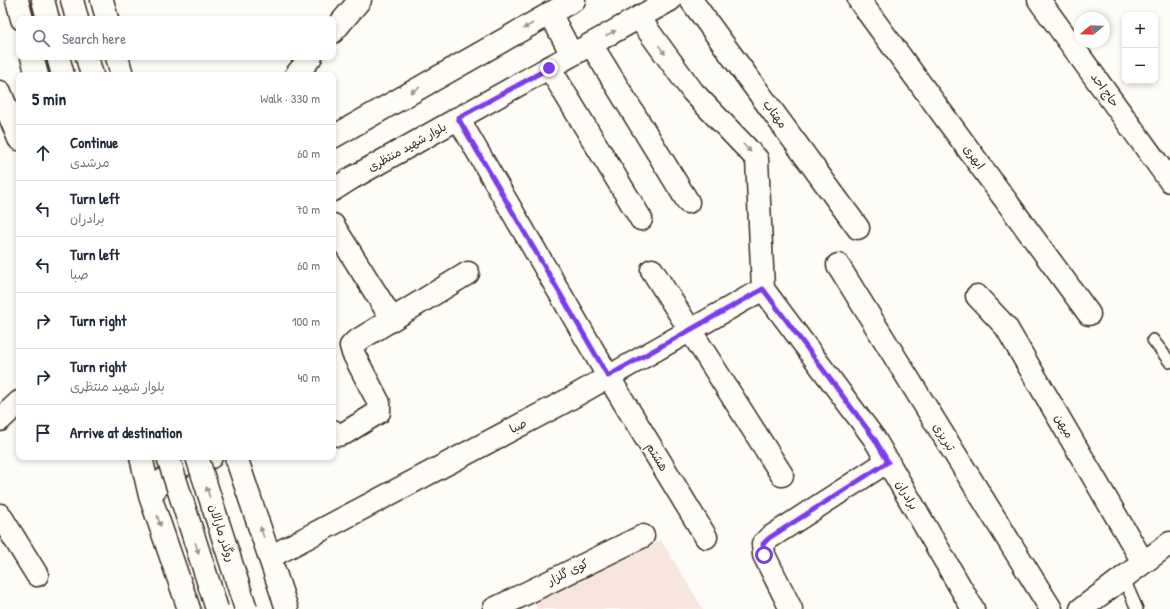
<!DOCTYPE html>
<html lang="en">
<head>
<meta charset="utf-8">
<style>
  body { margin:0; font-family:"Patrick Hand","Playpen Sans Arabic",sans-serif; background:#f2f2f3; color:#1f2937 }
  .controls { position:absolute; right:12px; top:12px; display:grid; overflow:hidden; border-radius:8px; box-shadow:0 2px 6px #0003 }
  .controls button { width:36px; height:36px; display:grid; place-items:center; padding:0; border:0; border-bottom:1px solid #e0e1e3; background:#fff; color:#1f2937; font:20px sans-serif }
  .compass { position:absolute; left:1074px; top:12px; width:36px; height:36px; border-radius:50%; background:#fff; box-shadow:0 2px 6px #0003; rotate:251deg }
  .stop { position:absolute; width:12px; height:12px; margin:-9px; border:3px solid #7c3aed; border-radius:50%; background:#fff }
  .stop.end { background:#7c3aed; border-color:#fff; box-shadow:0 1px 4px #0008 }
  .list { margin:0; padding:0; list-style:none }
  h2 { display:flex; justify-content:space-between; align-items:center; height:52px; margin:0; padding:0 16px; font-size:17px }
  h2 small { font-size:13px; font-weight:400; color:#747a83 }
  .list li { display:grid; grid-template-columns:26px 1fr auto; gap:12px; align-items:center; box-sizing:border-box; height:56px; padding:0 16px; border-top:1px solid #e0e1e3 }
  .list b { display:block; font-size:15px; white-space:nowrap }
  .list p { margin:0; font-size:13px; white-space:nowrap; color:#747a83 }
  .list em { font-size:13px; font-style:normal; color:#747a83 }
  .icon { flex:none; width:22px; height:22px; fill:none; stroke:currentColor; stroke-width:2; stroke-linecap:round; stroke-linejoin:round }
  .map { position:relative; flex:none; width:1170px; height:609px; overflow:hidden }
  .search { position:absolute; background:#fff; box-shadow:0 2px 6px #0003; left:16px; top:16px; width:320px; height:44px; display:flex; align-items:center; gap:10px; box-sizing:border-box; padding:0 14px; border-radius:8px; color:#747a83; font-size:15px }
  .panel { position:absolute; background:#fff; box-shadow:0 2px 6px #0003; left:16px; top:72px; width:320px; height:388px; border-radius:8px }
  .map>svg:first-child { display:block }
  .built { fill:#f7e5de }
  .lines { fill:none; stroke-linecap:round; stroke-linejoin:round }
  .lane-casing { stroke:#3b2a1e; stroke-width:14 }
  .street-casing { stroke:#3b2a1e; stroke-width:25 }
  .secondary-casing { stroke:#3b2a1e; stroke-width:25 }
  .primary-casing { stroke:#3b2a1e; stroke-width:25 }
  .highway-casing { stroke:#3b2a1e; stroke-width:25 }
  .lane { stroke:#fdfcf7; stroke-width:11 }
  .street { stroke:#fdfcf7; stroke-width:22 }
  .secondary { stroke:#fdfcf7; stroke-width:22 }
  .primary { stroke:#fdfcf7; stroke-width:22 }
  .highway { stroke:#fdfcf7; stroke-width:22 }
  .highway-bridge-casing { stroke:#3b2a1e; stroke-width:25; stroke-linecap:butt }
  .highway-bridge { stroke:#fdfcf7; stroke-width:22 }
  .oneway { fill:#9c938a }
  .route { stroke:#7c3aed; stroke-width:5 }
  .labels { text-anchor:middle; stroke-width:3; stroke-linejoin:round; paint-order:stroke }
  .street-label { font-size:12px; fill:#3b2a1e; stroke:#fdfcf7 }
</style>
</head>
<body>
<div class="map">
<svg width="1170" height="609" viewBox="0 0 1170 609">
  <rect width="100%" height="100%" fill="#fdfcf7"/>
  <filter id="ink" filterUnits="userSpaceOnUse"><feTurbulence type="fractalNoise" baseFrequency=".025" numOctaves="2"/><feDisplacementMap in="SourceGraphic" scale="8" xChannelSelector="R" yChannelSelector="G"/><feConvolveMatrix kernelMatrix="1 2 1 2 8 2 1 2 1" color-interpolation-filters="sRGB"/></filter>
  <g filter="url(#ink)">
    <path class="built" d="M661 540 703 609H537L533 601Z"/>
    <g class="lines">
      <defs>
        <path id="lane" d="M1153 340 1170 362
          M1123 577 1137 609"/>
        <path id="street" d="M691 0 858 228
          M859 0 1089 314
          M1039 0 1170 181
          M639 18 693 92 757 159 763 289
          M591 44 688 202
          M549 67 641 219
          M0 92 19 139
          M458 118 608 376 706 537
          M333 225 392 319
          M838 265 1051 609
          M652 270 782 475
          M763 289 874 438 973 609
          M977 296 1006 327 1143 562
          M333 431 338 435 345 433 379 412V403L353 353 351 346 355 342 468 273
          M0 515 37 575
          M270 557 564 402 763 289
          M494 609 643 536
          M791 609 764 555 763 544 769 538 888 461"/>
        <path id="secondary" d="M333 32 360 0
          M296 75 311 57
          M1081 609 1170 543"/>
        <path id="primary" d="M550 13 572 55
          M333 137 574 0
          M333 190 352 178 670 0
          M0 420 19 402"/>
        <path id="highway" d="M17 0 22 19
          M43 0 48 19
          M72 0 77 19
          M102 0 107 19
          M32 57 37 75
          M58 57 63 75
          M87 57 92 75
          M117 57 122 75
          M141 457 150 496 189 609
          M236 457 287 609
          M150 496C168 472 181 462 211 457"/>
      </defs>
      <use href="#lane" class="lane-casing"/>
      <use href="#street" class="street-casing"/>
      <use href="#secondary" class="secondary-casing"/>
      <use href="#primary" class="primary-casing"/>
      <use href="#highway" class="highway-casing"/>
      <use href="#lane" class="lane"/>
      <use href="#street" class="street"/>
      <use href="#secondary" class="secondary"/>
      <use href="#primary" class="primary"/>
      <use href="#highway" class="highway"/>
      <defs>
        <path id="highway-bridge" d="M168 457 217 609
          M197 457 246 609"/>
      </defs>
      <use href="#highway-bridge" class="highway-bridge-casing"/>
      <use href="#highway-bridge" class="highway-bridge"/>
    </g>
    <defs><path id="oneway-solid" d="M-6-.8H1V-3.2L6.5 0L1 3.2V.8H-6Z"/></defs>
    <g class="oneway">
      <use href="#oneway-solid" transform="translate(528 26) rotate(150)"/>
      <use href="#oneway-solid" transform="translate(611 33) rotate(-28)"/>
      <use href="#oneway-solid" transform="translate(662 50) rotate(54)"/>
      <use href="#oneway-solid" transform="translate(415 90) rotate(150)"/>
      <use href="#oneway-solid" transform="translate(747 148) rotate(46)"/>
      <use href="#oneway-solid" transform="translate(208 492) rotate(-108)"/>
      <use href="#oneway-solid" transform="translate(159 521) rotate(71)"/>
      <use href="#oneway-solid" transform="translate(262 532) rotate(-109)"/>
      <use href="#oneway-solid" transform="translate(197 548) rotate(72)"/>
    </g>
  </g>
  <g class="lines" filter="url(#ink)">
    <path class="route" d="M549 68 458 118 608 376 763 289 874 438 888 462 769 538 763 544 764 555"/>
  </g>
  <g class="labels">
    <g class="street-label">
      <text transform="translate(1105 90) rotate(54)" y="4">حاج احد</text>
      <text transform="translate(775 114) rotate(54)" y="4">مهتاب</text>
      <text transform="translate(407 147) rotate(-29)" y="4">بلوار شهید منتظری</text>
      <text transform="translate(974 157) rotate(54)" y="4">ابهری</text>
      <text transform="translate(518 426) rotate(-28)" y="4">صبا</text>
      <text transform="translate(1064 426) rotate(60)" y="4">میهن</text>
      <text transform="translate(944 437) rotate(58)" y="4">تبریزی</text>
      <text transform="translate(657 457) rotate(59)" y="4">هشتم</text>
      <text transform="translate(907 495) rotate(60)" y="4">برادران</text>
      <text transform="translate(222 533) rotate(72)" y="4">روگذر مارالان</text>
      <text transform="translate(568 572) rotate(-26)" y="4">کوی گلزار</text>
    </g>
  </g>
</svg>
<div class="controls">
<button>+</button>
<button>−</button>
</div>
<svg class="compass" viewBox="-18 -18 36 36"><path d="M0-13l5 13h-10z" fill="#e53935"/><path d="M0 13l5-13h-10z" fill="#747a83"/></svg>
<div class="stop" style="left:764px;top:555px"></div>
<div class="stop end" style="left:549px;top:68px"></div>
<div class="search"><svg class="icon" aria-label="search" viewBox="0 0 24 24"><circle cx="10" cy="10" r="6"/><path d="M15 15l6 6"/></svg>Search here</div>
<section class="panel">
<h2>5 min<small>Walk · 330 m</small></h2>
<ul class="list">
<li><svg class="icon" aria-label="ahead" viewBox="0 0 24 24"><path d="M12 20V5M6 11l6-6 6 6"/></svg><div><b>Continue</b><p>مرشدی</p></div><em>60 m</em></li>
<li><svg class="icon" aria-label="left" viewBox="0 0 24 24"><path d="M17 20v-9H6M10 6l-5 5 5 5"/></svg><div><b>Turn left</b><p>برادران</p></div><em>70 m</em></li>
<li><svg class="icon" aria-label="left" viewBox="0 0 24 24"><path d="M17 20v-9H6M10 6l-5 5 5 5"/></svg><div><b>Turn left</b><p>صبا</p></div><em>60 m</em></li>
<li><svg class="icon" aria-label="right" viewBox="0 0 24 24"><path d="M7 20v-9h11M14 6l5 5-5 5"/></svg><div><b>Turn right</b></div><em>100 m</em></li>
<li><svg class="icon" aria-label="right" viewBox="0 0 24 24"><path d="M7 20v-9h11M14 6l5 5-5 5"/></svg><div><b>Turn right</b><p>بلوار شهید منتظری</p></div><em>40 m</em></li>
<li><svg class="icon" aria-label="arrive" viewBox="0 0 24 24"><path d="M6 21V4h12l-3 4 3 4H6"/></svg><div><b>Arrive at destination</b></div></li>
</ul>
</section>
</div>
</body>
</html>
